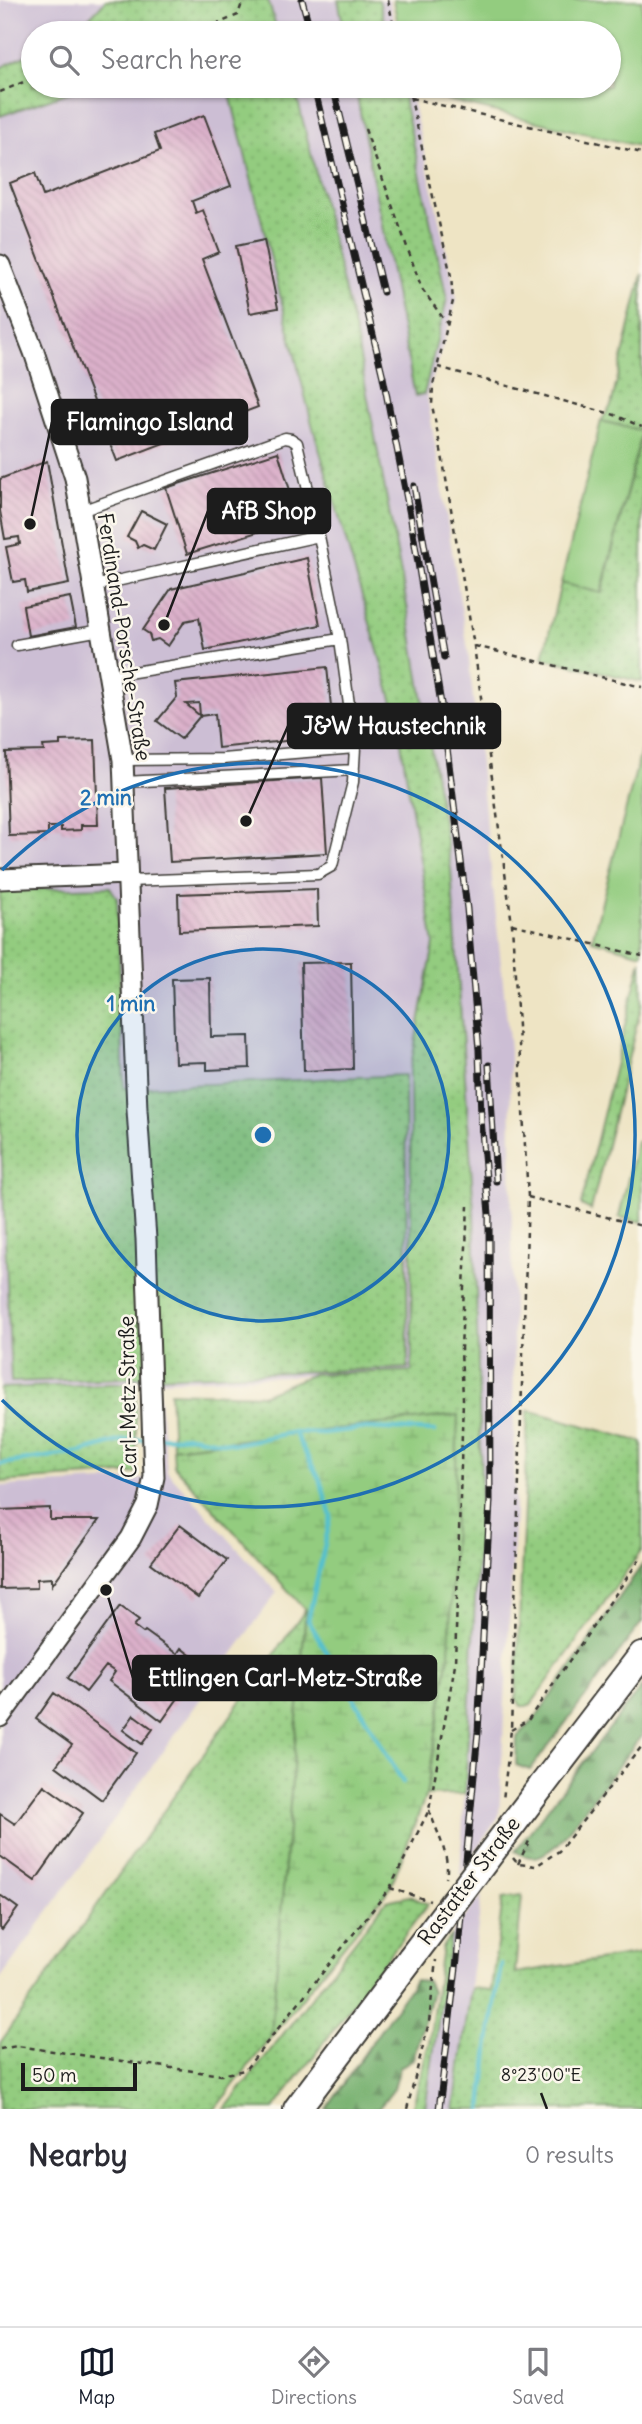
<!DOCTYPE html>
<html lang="en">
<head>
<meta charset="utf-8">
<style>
  body { margin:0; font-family:Delius,sans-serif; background:#f7f7f7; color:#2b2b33 }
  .scale { position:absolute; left:21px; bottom:18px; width:116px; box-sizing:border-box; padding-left:7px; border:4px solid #1c1c1c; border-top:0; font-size:19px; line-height:24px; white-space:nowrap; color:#1c1c1c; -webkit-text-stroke:5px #fbf7ec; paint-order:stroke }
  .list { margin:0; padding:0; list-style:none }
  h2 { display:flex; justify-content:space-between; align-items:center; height:91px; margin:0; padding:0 28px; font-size:30px }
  h2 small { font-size:23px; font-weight:400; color:#7c7c81 }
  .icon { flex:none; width:38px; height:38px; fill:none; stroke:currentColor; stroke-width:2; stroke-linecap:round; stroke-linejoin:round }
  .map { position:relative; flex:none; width:642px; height:2109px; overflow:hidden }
  .search { position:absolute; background:#fff; box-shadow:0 2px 5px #0004; left:21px; right:21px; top:21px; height:77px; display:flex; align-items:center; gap:18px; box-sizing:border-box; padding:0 24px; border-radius:38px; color:#7c7c81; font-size:26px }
  .sheet { height:217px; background:#fff }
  nav { display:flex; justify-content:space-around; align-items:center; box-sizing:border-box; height:98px; border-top:2px solid #e1e1e2; background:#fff; font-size:19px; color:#7c7c81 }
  nav a { display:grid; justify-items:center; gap:4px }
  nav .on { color:#111827 }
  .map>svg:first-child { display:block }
  .industrial { fill:#ccbed4 }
  .grass { fill:url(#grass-dots); stroke:#58744e; stroke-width:2 }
  .forest { fill:url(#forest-firs); stroke:#496645; stroke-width:2 }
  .wetland { fill:url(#wetland-marsh); stroke:#58744e; stroke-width:2 }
  .garden { fill:#93cc7f; stroke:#58744e; stroke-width:2 }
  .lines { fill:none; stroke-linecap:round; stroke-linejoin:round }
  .stream { stroke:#54c0cd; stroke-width:4.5 }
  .building { fill:url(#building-back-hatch); fill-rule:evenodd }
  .lane-casing { stroke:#3c3a35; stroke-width:13 }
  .street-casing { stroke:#3c3a35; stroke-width:23 }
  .secondary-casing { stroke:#3c3a35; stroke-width:30 }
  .path { stroke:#3c3a35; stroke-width:2.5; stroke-dasharray:5 5; stroke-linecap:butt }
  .lane { stroke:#fff; stroke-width:10 }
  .street { stroke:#fff; stroke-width:19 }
  .secondary { stroke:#fff; stroke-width:26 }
  .rail-casing { stroke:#1c1c1c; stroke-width:7 }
  .rail { stroke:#fbf7ec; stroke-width:4.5; stroke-dasharray:13; stroke-linecap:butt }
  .secondary-bridge-casing { stroke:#3c3a35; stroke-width:30; stroke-linecap:butt }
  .secondary-bridge { stroke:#fff; stroke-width:26 }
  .ticks { fill:none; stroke:#1c1c1c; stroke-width:2.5 }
  .ring { fill:none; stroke:#1f6fb2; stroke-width:3.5 }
  .labels { text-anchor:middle; stroke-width:5; stroke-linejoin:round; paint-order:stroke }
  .street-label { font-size:21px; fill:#1c1c1c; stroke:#fbf7ec }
  .ticks-label { font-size:18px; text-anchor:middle; fill:#1c1c1c; stroke:#fbf7ec; stroke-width:5; stroke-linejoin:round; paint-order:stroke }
  .centre { fill:#1f6fb2; stroke:#fbf7ec; stroke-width:3.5 }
  .ring-label { font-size:21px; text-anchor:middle; font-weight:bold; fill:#1f6fb2; stroke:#fbf7ec; stroke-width:5; stroke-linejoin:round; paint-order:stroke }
  .leader { fill:none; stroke:#1c1c1c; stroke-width:2.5 }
  .callout-dot { fill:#1c1c1c; stroke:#fbf7ec; stroke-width:2.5 }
  .callout { fill:#1c1c1c; stroke:#1c1c1c; stroke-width:2.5 }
  .callout-label { font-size:23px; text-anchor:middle; font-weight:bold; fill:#fff }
</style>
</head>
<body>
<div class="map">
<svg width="642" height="2109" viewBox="0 0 642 2109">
  <defs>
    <pattern id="grass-dots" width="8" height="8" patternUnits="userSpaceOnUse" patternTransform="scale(1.75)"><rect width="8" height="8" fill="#93cc7f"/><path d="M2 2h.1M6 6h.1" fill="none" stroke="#7eaf6d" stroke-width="1.8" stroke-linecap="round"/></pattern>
    <pattern id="forest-firs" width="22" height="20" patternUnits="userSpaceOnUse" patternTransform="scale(1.75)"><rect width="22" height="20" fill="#76b06e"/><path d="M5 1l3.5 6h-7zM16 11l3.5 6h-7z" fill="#608e5a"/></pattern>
    <pattern id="wetland-marsh" width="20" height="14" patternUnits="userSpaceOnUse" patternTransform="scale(1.75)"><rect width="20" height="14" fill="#93cc7f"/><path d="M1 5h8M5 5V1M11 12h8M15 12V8" fill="none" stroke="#7eaf6d"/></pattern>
    <pattern id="building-back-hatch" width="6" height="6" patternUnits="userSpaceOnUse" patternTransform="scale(1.75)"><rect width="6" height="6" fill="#dbb0ca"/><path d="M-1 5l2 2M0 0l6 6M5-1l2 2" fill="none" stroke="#bb97ad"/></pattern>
  </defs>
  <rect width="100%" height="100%" fill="#fbf7ec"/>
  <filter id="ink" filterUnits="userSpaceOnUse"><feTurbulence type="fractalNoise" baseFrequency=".0143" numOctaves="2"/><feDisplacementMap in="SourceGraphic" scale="14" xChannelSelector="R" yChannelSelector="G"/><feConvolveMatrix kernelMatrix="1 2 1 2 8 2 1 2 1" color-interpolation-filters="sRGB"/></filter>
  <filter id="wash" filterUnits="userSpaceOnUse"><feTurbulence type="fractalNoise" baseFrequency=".00686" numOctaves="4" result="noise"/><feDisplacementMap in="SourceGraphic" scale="28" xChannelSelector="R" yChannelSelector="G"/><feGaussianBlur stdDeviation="1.57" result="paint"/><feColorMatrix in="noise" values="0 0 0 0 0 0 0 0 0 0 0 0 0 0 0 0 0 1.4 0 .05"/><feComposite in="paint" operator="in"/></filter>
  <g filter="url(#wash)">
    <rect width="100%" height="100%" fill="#eee4c4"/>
    <path class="industrial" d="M0 0H106L91 17 64 33H33V52L0 68Z
      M268 0H389L397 33H278Z
      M87 86H228L312 424 396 713 434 944 410 1070 412 1371 158 1381 167 1471 277 1592 0 1979V1486L145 1479 142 1381 0 1388V116Z
      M293 86H409L457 299 427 395 468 650 510 1049 515 1512 499 1816 460 1875 481 1483 474 1211 451 869 408 611 356 336Z
      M482 1895 454 2109H425L451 1935Z"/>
    <path class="grass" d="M106 0H268L278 33H64L90 17Z
      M338 0H379L387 33H345Z
      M33 52V86H87L0 116V68Z
      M228 86H293L299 105 356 336 408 611 451 869 474 1211 481 1483 465 1794 426 1795 449 1655 299 1433 173 1448 170 1392 262 1395 313 1374 412 1371 410 1070 434 944 396 713 312 424Z
      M355 86H401L447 299 424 394 415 396Z
      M642 274V682L543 658 561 583 602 593 642 431 601 421 611 406Z
      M110 887 117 898 124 1088 405 1075 408 1368 11 1382 0 1111V890Z
      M641 960 642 1003 591 1210 581 1205Z
      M136 1383V1473L0 1482V1388Z
      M528 1410 642 1442V1550L530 1706H521L516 1698Z
      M306 1609 271 2037 215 2109H0V2043Z
      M522 1895 515 1973 642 1953V2109H454L471 1988 491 1990 503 1898Z
      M409 1896 428 1904 274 2109H225L386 1901Z
      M451 1935 425 2109H412L429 2043 442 1947Z"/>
    <path class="forest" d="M642 1565V1622L530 1770 516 1765 517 1737 533 1721Z
      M642 1686V1735L559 1843C543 1856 534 1863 515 1851Z
      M415 1980 427 1981 432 1992 413 2059 400 2067 394 2089 378 2109H326Z"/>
    <path class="wetland" d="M458 1415 449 1655 426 1795 390 1888 271 2037 306 1610 174 1466 173 1448Z"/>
    <path class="garden" d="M393 0H642V147L426 95 416 86H609V33H400Z
      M601 421 642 431 601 593 561 583Z
      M642 747V954L592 940Z
      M637 1141 642 1142V1222L619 1217Z"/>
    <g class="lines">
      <path class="stream" d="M294 1432 320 1480 331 1516 308 1620 403 1782
        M158 1438 190 1436 235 1444 294 1432 323 1433 367 1428 435 1431
        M0 1464 81 1452 119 1441 146 1439
        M482 2109 488 2048 501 1964"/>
    </g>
    <g id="blocks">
      <path class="building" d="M204 115 231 186 192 201 196 213 203 210 219 252 202 259 258 407 117 461 10 183 35 173 43 196 160 151 154 134Z
        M264 240 278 308 250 313 236 246Z
        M278 452 299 519 187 554 166 488Z
        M47 461 69 584 27 592 25 580 13 582 6 547 20 544 19 537 5 539 0 511V479Z
        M141 511 167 524 154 550 143 545 138 548 135 541 127 537Z
        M307 558 320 625 205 650 199 618 185 621 168 646 158 639 151 641 149 634 143 630 171 589Z
        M70 597 76 627 28 636 23 606Z
        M327 667 334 736 218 748 215 714 200 716 181 739 157 721 177 697 175 683ZM199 703 200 716 186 704Z
        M95 740 98 825H81V830L61 831V827H48V835L9 836 6 752 44 751 43 746 60 745V741Z
        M322 778 327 853 170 862 165 788Z
        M317 889 318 926 179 931 178 894Z
        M351 962 353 1069 304 1071 301 963Z
        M210 978 211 1037 249 1036 250 1068 207 1070V1062L175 1063 172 979Z
        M50 1508V1520H99L52 1585V1578L37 1579V1588L0 1589V1510Z
        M180 1525 227 1560 198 1598 151 1563Z
        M120 1606 139 1620 134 1626 143 1633 145 1631 177 1654 181 1648 202 1664 162 1721 109 1681 115 1672 106 1666 86 1692 68 1678Z
        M54 1693 136 1753 102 1800 56 1766 72 1745 36 1719Z
        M134 1715 153 1729 142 1744 123 1730Z
        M44 1785 83 1813 35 1881 0 1856V1814L15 1824Z
        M0 1895 18 1908 2 1930 0 1928Z"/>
    </g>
  </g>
  <g filter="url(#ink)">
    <use href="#blocks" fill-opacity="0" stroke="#3c3a35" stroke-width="2"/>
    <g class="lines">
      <defs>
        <path id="lane" d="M81 511 285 438 291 439 297 443 319 536
          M94 586 319 536 340 639
          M17 645 101 630
          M109 676 340 639 355 748 223 759 123 760
          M124 782 354 770
          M128 881 318 874 332 866 353 782 355 748"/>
        <path id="street" d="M0 265 34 352 75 478 123 760 137 1110 146 1239 154 1477 148 1505 131 1538 0 1717
          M0 879 127 874"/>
        <path id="secondary" d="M541 1787 642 1655
          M297 2109 411 1958"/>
      </defs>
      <use href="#lane" class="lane-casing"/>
      <use href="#street" class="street-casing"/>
      <use href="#secondary" class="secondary-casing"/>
      <path class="path" d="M388 0 395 33
        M197 33 238 15 243 0
        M408 86 451 276 453 301 433 385 432 405 442 455 474 646 512 924 528 1197 511 1730 503 1800
        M0 92 33 78
        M411 98 642 153
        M365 129 422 289 448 325
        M438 367 615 415 642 427
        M475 646 642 687
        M512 924 642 956
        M528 1197 642 1226
        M511 1730 528 1720 642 1556
        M429 1810C436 1830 451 1857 446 1878
        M513 1858 518 1864 536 1866 559 1851 642 1746
        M518 1864 530 1839
        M390 1888 430 1901
        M0 2049 17 2046 221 2075 245 2070 390 1888 429 1810 455 1664 463 1399 461 1348 468 1206
        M407 2109 429 2022 436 1960"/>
      <use href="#lane" class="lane"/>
      <use href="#street" class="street"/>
      <use href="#secondary" class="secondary"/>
      <defs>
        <path id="rail" d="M302 0 311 33
          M314 86 383 377 411 520 443 716 467 909 479 1050 481 1119 489 1214 490 1501 478 1732 457 1959 439 2109
          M333 86 383 292
          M414 486 444 658
          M489 1065 496 1181"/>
      </defs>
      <use href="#rail" class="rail-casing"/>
      <use href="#rail" class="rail"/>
      <defs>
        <path id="secondary-bridge" d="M411 1958 541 1787"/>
      </defs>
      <use href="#secondary-bridge" class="secondary-bridge-casing"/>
      <use href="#secondary-bridge" class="secondary-bridge"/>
    </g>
  </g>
  <path class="ticks" d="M541 2093 547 2109"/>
  <circle cx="263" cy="1135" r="186" fill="#1f6fb2" fill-opacity=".12"/>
  <g class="ring">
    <circle cx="263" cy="1135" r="186"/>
    <path d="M2 870A372 372 0 1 1 2 1400"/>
  </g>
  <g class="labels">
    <g class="street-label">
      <text transform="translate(124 637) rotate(81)" y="7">Ferdinand-Porsche-Straße</text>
      <text transform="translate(128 1397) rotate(-91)" y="7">Carl-Metz-Straße</text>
      <text transform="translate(469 1881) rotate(-53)" y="7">Rastatter Straße</text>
    </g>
  </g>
  <g class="ticks-label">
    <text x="541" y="2081">8°23'00"E</text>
  </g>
  <circle cx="263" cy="1135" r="10" class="centre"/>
  <g class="ring-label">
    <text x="106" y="805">2 min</text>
    <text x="131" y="1011">1 min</text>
  </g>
  <path class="leader" d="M30 524L52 422M164 625L208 511M246 821L288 726M106 1590L133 1678"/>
  <g class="callout-dot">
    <circle cx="30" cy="524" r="7"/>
    <circle cx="164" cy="625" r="7"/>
    <circle cx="246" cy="821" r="7"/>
    <circle cx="106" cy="1590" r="7"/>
  </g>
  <g class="callout">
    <rect x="52" y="400" width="195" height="44" rx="7"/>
    <rect x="208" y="489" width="122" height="44" rx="7"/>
    <rect x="288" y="704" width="212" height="44" rx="7"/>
    <rect x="133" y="1656" width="303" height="44" rx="7"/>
  </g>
  <g class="callout-label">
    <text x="150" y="430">Flamingo Island</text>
    <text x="269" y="519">AfB Shop</text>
    <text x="394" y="734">J&amp;W Haustechnik</text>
    <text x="285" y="1686">Ettlingen Carl-Metz-Straße</text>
  </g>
</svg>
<div class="scale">50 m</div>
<div class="search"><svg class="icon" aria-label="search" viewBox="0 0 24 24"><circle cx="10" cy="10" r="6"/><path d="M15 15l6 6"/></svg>Search here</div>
</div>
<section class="sheet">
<h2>Nearby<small>0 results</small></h2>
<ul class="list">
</ul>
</section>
<nav>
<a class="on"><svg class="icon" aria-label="map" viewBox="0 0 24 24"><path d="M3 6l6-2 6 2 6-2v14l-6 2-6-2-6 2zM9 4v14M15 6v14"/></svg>Map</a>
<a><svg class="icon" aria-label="directions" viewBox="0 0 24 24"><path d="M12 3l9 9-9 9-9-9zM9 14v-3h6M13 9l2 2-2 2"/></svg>Directions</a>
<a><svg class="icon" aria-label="saved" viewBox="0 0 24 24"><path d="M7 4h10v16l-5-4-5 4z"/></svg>Saved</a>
</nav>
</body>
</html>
